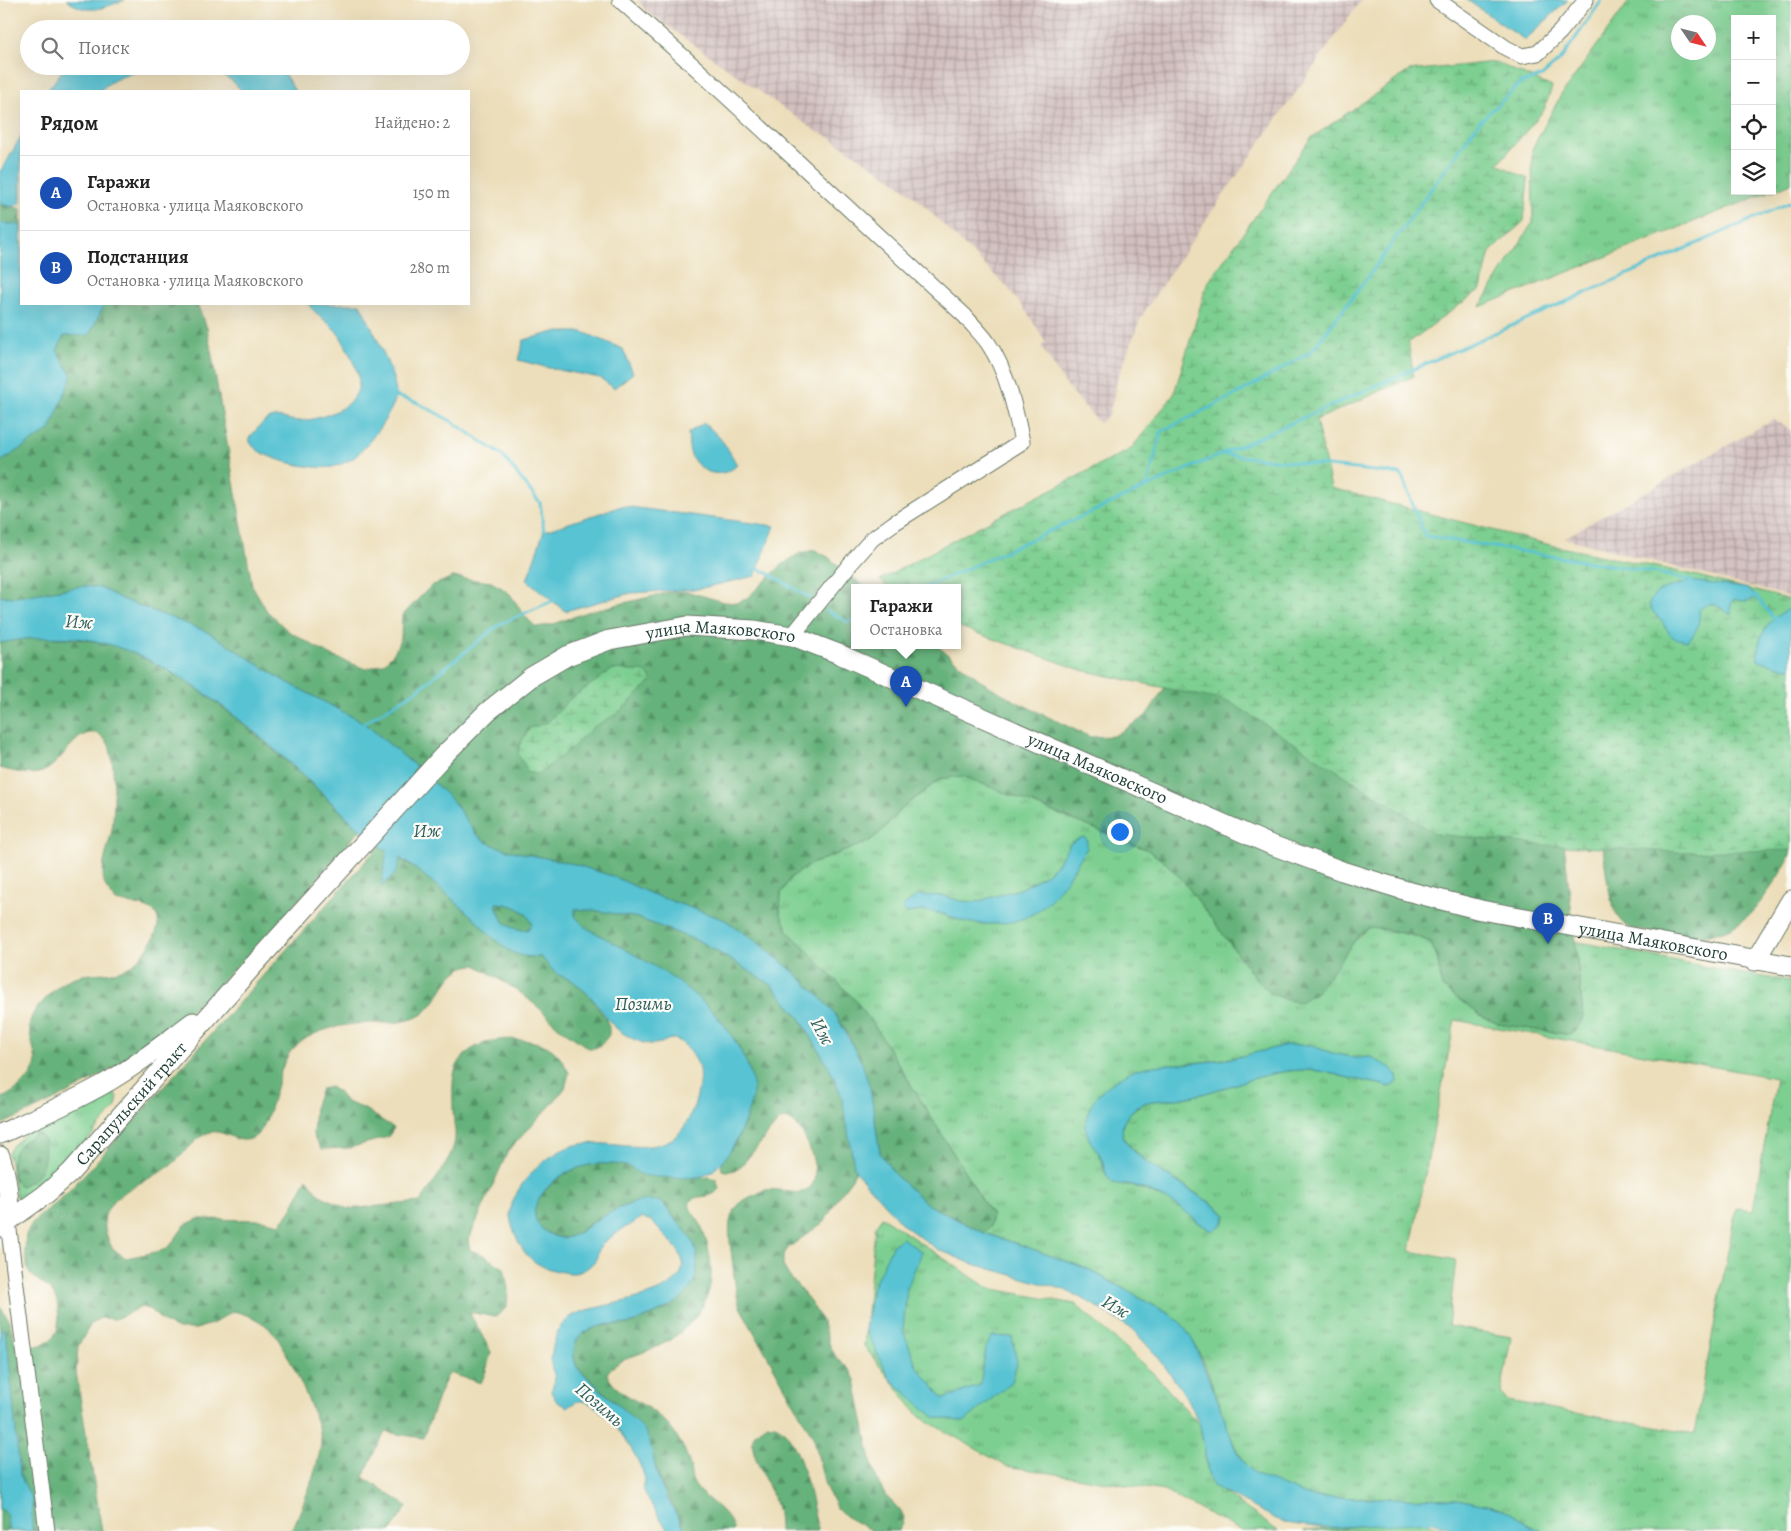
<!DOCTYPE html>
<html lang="ru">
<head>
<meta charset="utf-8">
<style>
  body { margin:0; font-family:Alegreya,serif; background:#f2f2f2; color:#222 }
  .controls { position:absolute; right:15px; top:15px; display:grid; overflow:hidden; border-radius:0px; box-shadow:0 5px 20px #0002 }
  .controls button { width:45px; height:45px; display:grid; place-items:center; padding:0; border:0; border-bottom:1px solid #e0e0e0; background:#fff; color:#222; font:25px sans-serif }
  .compass { position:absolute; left:1671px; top:15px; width:45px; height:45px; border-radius:50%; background:#fff; box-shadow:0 5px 20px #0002; rotate:125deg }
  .you { position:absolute; left:1119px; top:831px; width:18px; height:18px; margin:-12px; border:4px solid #fff; border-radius:50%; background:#1a73e8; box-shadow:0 0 0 8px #1a73e833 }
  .badge { display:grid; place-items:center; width:32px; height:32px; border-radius:50%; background:#c8321e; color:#fff; font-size:16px; font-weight:700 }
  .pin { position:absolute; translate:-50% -41px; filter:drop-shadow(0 1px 2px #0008) }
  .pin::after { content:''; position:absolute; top:26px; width:18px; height:15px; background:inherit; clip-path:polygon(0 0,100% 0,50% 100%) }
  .popup { position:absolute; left:851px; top:584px; width:110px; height:65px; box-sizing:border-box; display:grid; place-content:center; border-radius:0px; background:#fff; filter:drop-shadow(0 1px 4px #0005); font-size:16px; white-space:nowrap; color:#767676 }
  .popup b { font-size:19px; color:#222 }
  .popup::after { content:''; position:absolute; left:50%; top:100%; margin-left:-10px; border:10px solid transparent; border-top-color:#fff }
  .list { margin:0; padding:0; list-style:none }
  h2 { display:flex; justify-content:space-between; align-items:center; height:65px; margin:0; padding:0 20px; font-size:21px }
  h2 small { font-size:16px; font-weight:400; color:#767676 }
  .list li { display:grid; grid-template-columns:32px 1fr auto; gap:15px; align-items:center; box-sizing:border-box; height:75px; padding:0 20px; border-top:1px solid #e0e0e0 }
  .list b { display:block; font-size:19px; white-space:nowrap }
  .list p { margin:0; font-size:16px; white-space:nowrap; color:#767676 }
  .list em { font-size:16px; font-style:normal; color:#767676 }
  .icon { flex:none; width:28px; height:28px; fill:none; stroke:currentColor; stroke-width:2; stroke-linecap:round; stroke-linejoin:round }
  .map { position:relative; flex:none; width:1791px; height:1531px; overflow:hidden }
  .search { position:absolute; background:#fff; box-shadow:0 5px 20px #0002; left:20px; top:20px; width:450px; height:55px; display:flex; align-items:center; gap:12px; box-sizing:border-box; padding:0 18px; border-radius:28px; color:#767676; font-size:19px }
  .panel { position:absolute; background:#fff; box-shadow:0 5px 20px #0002; left:20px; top:90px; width:450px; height:215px; border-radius:0px }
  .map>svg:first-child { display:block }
  .industrial { fill:url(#industrial-grid) }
  .grass { fill:url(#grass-tufts); stroke:#4e8662; fill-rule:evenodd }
  .forest { fill:url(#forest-firs); stroke:#427858 }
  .wetland { fill:url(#wetland-marsh); stroke:#4e8662 }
  .water { fill:#58c3d3; stroke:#3c8084; fill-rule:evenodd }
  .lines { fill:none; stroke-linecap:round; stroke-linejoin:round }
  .stream { stroke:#58c3d3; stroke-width:3 }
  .minor-casing { stroke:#677563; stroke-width:17 }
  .major-casing { stroke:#677563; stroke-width:21 }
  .minor { stroke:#fff; stroke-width:15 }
  .major { stroke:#fff; stroke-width:19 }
  .labels { text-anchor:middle; stroke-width:4.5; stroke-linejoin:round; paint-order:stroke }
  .street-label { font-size:18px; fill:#1f3d34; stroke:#fdfcf7 }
  .water-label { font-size:19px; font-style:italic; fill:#2d5e5c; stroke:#fdfcf7 }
</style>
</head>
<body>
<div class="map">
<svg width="1791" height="1531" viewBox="0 0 1791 1531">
  <defs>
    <pattern id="industrial-grid" width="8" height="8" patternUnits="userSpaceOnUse" patternTransform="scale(1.25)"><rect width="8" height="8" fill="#d1bfbe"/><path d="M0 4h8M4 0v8" fill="none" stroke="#a99c9b"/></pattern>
    <pattern id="grass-tufts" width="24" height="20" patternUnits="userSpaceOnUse" patternTransform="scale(1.25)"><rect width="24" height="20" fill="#7dcf91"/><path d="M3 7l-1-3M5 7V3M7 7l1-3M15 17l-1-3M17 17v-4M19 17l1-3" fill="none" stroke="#66a977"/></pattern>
    <pattern id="forest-firs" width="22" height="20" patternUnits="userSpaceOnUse" patternTransform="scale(1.25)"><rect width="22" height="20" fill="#66b27b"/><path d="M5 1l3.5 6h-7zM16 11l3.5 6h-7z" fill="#539266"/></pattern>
    <pattern id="wetland-marsh" width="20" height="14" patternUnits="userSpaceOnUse" patternTransform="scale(1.25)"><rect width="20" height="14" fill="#7dcf91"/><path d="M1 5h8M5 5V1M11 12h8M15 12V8" fill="none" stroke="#66a977"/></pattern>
  </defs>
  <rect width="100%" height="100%" fill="#fdfcf7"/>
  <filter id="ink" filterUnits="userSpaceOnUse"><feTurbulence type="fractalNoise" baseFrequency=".02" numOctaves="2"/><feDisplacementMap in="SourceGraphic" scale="10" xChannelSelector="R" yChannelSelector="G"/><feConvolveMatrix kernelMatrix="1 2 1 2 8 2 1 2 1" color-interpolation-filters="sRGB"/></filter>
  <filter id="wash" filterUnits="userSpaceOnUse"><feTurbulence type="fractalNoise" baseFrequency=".0096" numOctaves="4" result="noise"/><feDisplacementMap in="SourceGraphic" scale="20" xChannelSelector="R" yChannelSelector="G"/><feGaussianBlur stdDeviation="1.12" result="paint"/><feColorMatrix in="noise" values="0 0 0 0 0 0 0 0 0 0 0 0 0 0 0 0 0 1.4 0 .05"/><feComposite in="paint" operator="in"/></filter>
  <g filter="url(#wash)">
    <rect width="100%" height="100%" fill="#ecdeba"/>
    <path class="industrial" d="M638 0H1361L1210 214 1146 309 1140 320 1118 377 1109 415 1099 423 1063 381 1041 346 1046 343 1028 314 1007 287 915 197 898 183 826 135 817 132 645 10Z
      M1774 419 1791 430V597L1564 538Z"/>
    <path class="grass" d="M1630 0H1791V183L1772 191V19H1735V191H1771L1480 307 1533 222 1532 149 1561 95ZM1678 22H1708V52H1678Z
      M963 776 1148 850 1166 863 1184 882 1257 980 1270 993 1287 1000 1369 928C1390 930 1410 934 1430 942L1437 956 1442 987 1480 1015 1498 1024 1571 1035 1579 1028 1583 1015 1575 941 1743 974 1791 981V1531H1542L1530 1526 1511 1513 1491 1506 1457 1499 1312 1497C1297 1492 1269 1484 1256 1475 1241 1464 1235 1446 1228 1430 1214 1392 1202 1341 1171 1315L1088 1269 1018 1244 984 1233 990 1227 992 1216 876 1028 855 1000 788 931 780 913 781 894 790 878 811 864 868 842 882 831 901 809 940 779ZM1084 837 1087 840 1074 868 1058 890 1040 909 1007 922 981 924 962 921 942 914 927 910 905 913 932 896H945L960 901 976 902 1020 889 1045 875 1056 865 1072 843ZM1455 1020 1776 1078 1753 1210 1736 1208 1694 1434 1508 1401 1501 1393 1511 1337 1448 1326 1456 1260 1410 1251ZM1287 1045H1310L1332 1053 1355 1058 1371 1057 1390 1087C1377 1083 1363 1081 1349 1078 1336 1075 1322 1070 1308 1070 1265 1069 1225 1091 1183 1098 1168 1101 1152 1098 1139 1106 1128 1113 1118 1125 1124 1137 1135 1163 1202 1192 1226 1215 1225 1223 1220 1226 1214 1231L1197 1222 1191 1214 1172 1202 1132 1185H1117L1110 1180 1104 1171 1102 1160 1097 1150 1132 1071 1166 1065 1202 1062 1245 1056Z
      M112 1091C119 1095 118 1102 115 1108L74 1156 28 1198 20 1202 17 1199 8 1153 13 1145 24 1135 106 1092Z
      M882 1217 988 1288 1075 1304 1153 1373 1200 1425 1209 1477 1223 1492 1278 1531H1242L1164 1491 1006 1466 920 1417 864 1346 875 1227Z
      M1420 1521 1450 1531H1304Z"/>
    <path class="forest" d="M0 204 21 209V304H197L207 328 252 585 267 611 288 631 332 656 366 669 383 664 394 653 401 638 402 616 431 586 453 577 491 582 502 588 510 594 525 616 536 627 551 625 590 611 671 592H689L724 602 737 603 747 598 782 565 800 553 815 550 828 557 865 588H855V646H937L984 683 1017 702 1090 737 1114 736 1146 716 1168 683 1559 798 1583 1015 1579 1028 1571 1035 1498 1024 1480 1015 1442 987 1437 956 1430 942 1416 936 1384 929 1369 928 1359 935 1317 992 1300 1002 1287 1000 1270 993 1257 980 1184 882 1166 863 1148 850 963 776 940 779 901 809 882 831 868 842 811 864 790 878 781 894 780 912 788 931 855 1000 876 1028 992 1216 990 1227 984 1233 928 1205 895 1175 880 1153 870 1088 850 1038 837 1017 821 998 794 972 757 942 725 920 649 893 615 877 574 864 507 850 488 843 476 834 452 800 426 775 364 723 281 679 208 632 124 600 100 588 83 586 17 597 0 596Z
      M32 637C60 638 87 638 115 646 152 658 183 678 214 701 266 740 312 785 360 830 298 900 238 973 165 1032 116 1071 57 1100 0 1125V1099C14 1093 34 1078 36 1062 36 1059 34 1054 34 1051 30 1031 24 1022 40 1005 49 995 61 981 75 977 91 972 112 975 127 968 140 962 168 926 155 913 148 905 127 904 116 901 113 896 107 891 105 885 99 867 109 847 112 829 115 809 115 764 109 745 107 742 102 736 99 734 74 725 62 769 38 773 25 775 12 771 0 768V643Z
      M1791 781C1791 803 1791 827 1791 849 1790 861 1780 873 1774 883 1756 910 1739 932 1704 935 1693 936 1681 934 1670 933 1654 932 1630 933 1620 920 1604 899 1601 818 1598 789Z
      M379 846 419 871 454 900 504 947 528 957H541L557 973 573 981 589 995 606 1019 609 1027V1035L601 1045 595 1048H588L577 1040 557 1026 539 1008 517 990 476 965C449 964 442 997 425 1012 411 1024 388 1023 370 1023 343 1024 310 1029 291 1051 276 1069 272 1122 257 1135 239 1150 225 1126 207 1133 193 1140 183 1156 170 1166 149 1182 97 1195 105 1229 109 1246 112 1249 126 1258L161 1251 170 1246 185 1225 198 1219 261 1220 280 1224 290 1212 307 1178 320 1195 348 1209 420 1202C431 1186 453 1158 455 1139 456 1129 453 1119 453 1109 453 1099 452 1079 455 1071 465 1043 496 1037 522 1040 548 1043 558 1050 569 1073L565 1088 552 1104 508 1151 468 1241 470 1250 483 1255 504 1268 508 1289 507 1308 495 1317 469 1312 491 1352 486 1371 481 1383 449 1373 440 1392 423 1438 385 1432 363 1477 407 1506 391 1531H292C303 1503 317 1474 321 1444 323 1426 286 1347 273 1332 263 1321 247 1314 233 1311L214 1323 196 1329H178L165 1323 149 1309 141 1307 115 1319 100 1318 91 1324 78 1346 76 1372 102 1531H0V1307L8 1318 15 1341 19 1344 32 1347 41 1345 51 1340 57 1331 59 1318 57 1301 52 1291 30 1274 27 1267 25 1251 26 1235 32 1223 67 1193 109 1148Z
      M496 903C511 904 526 908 532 924L527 930C508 930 500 920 496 903Z
      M575 909 599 911 638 918 703 943 772 985 800 1018 830 1069 842 1097 855 1171 852 1179 839 1196 825 1221 788 1248 783 1256V1266L789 1276 810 1301 822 1321 830 1346 836 1357 850 1370 855 1380 871 1461 877 1480 885 1495 899 1509 904 1517 903 1524 898 1531H872L845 1516 836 1507 825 1486 814 1439 740 1307C735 1290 734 1275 732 1258 729 1232 723 1209 752 1196 757 1194 762 1191 766 1190 783 1187 800 1200 812 1185 822 1173 805 1130 794 1123 789 1119 786 1119 780 1120L742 1165C735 1170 731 1173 722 1170L721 1164 738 1138 746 1119 720 1019 698 998 667 976 585 927 575 916Z
      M330 1087 338 1092 346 1102 363 1108 394 1128 388 1137 349 1148 321 1149 313 1135 315 1105 321 1089Z
      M36 1134 40 1135 44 1139C47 1161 42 1177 21 1186 15 1182 13 1177 12 1170 10 1152 20 1142 36 1134Z
      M611 1163 631 1166 639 1174 698 1178 709 1177 716 1179 719 1189C711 1201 694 1193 690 1202 687 1209 698 1218 701 1225 711 1251 717 1282 702 1307 692 1324 678 1336 661 1345 644 1354 619 1357 607 1373 611 1390 637 1400 651 1410 670 1424 684 1442 690 1466 691 1472 691 1479 694 1484 703 1499 733 1513 733 1531H686L660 1481 646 1434 630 1416 577 1367 573 1355 575 1342 581 1334 599 1326 629 1324 672 1307 695 1247 686 1232 662 1203C655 1203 646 1200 639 1202 622 1205 605 1215 590 1224 584 1228 575 1236 567 1237 560 1239 548 1234 542 1229 516 1204 563 1171 585 1165 593 1163 603 1164 611 1163Z
      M767 1424C767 1424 774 1425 775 1425 801 1434 812 1506 818 1531H779C779 1519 778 1508 773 1496 768 1482 749 1453 753 1438 755 1431 761 1428 767 1424Z"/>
    <path class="wetland" d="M1495 62 1552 87 1544 110 1498 164 1528 179 1524 221 1490 252 1481 289 1408 343 1414 376 1316 420 1331 488 1546 544 1690 574 1791 600V850L1678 852 1543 845 1436 834 1230 702 1081 670 957 626V588H888L880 580 978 527 1131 449 1174 394 1207 284 1311 138 1409 71Z
      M613 669 646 672 652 681 617 714 593 727 574 746 539 774 527 773 526 767 518 755 519 746 530 728 547 723 569 700Z"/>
    <path class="water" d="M66 0H125C102 8 89 16 66 0Z
      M1467 0H1568L1525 40Z
      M66 66H165C144 71 115 74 100 91H47Z
      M208 66H278L284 73 295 91H242L231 80Z
      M21 136V202L14 207 0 204V171L5 165Z
      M0 223 21 225V304H105L89 335 64 336 57 351 72 376 50 430 0 462Z
      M308 304H360C369 321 398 379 396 396 394 411 363 454 350 460 344 463 337 466 332 467 314 470 263 460 252 445 250 443 250 441 249 438 255 432 263 420 271 418 279 415 289 421 298 421 319 420 360 408 359 381 359 370 346 346 340 336 331 323 317 316 308 304Z
      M555 332H583L623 349 633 373 614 388 600 378 549 368 518 360 524 340Z
      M704 423C720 436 727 446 737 465 721 481 697 473 690 452 688 446 689 439 688 433Z
      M622 506 775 526 755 576 698 589 631 593 565 611 527 580 544 531Z
      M1690 581 1746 588 1757 597C1748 602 1744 602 1734 599L1731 604V615C1720 607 1711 598 1699 610 1701 620 1696 636 1687 641 1665 637 1673 635 1661 621 1656 615 1652 612 1649 605 1655 585 1675 588 1690 581Z
      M83 586 100 588 124 600 208 632 281 679 364 723 426 775 452 800 476 834 488 843 507 850 574 864 615 877 649 893 725 920 757 942 794 972 821 998 837 1017 862 1063 870 1088 880 1153 895 1175 928 1205 984 1233 1018 1244 1088 1269 1171 1315 1182 1324 1192 1339 1215 1393 1235 1448 1243 1462 1256 1475 1312 1497 1457 1499 1491 1506 1511 1513 1530 1526 1542 1531H1458L1433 1522 1323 1528 1284 1523 1213 1486 1209 1477 1200 1425 1188 1399 1158 1357 1132 1329 1087 1301 1065 1290 970 1263 937 1249 903 1225 855 1171 842 1097 830 1069 800 1018 772 985 703 943 638 918 599 911 575 909V916L585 927C643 960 714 992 743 1056 748 1066 753 1078 753 1089 753 1101 746 1117 742 1128 734 1146 722 1169 703 1176 695 1179 647 1178 640 1174 634 1171 633 1167 626 1166 592 1158 553 1170 537 1203 527 1221 550 1242 569 1237 581 1233 592 1222 603 1216 617 1209 649 1193 663 1204 667 1208 670 1213 674 1218 682 1227 694 1239 696 1251 702 1287 683 1302 652 1315 645 1317 638 1322 631 1323 625 1325 619 1324 613 1324 600 1325 580 1330 575 1344 573 1351 573 1360 577 1367 579 1371 586 1375 589 1379 603 1393 618 1404 632 1418 637 1423 644 1429 647 1435 653 1449 654 1466 659 1480 666 1498 677 1515 686 1531H668C663 1522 645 1496 643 1488 642 1484 645 1480 644 1476 640 1457 601 1397 578 1401 575 1402 571 1405 568 1407L557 1402 551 1392C552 1388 555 1382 555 1378 554 1373 551 1368 551 1363 551 1352 555 1335 561 1326 564 1323 568 1318 572 1316 594 1302 692 1300 682 1259 678 1244 660 1234 652 1221L642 1218C633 1222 608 1238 601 1245 598 1249 598 1255 596 1259 591 1267 580 1274 571 1273 543 1270 526 1262 516 1236 513 1230 510 1220 510 1214 512 1194 527 1176 541 1164 552 1155 568 1145 582 1144 611 1140 652 1157 677 1135 692 1123 704 1082 698 1065 695 1056 682 1038 672 1039 668 1039 664 1042 661 1043 652 1045 644 1044 636 1040 607 1028 607 1013 588 994 583 990 578 985 573 981 568 978 562 977 556 973 550 969 546 962 541 957 532 957 522 957 514 953 496 944 482 925 467 912 446 893 424 874 400 858L397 872 381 887 387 851 369 838C294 768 182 648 76 638 48 636 26 638 0 643V596L17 597ZM496 903C511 904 526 908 532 924L527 930C508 930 500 921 496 903Z
      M1791 608V668H1786L1758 660C1756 637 1769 617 1791 608Z
      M1084 837 1087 840V848C1073 869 1060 894 1040 909 1020 925 989 926 965 922 958 920 951 916 943 914 930 910 919 911 905 913L903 907 918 895 945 896 960 901 976 902 1020 889 1045 875 1056 865 1071 843 1078 839Z
      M1287 1045H1310L1332 1053 1355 1058 1371 1057 1391 1068 1397 1076 1398 1082 1390 1087C1377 1083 1363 1081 1349 1078 1336 1075 1322 1070 1308 1070 1265 1069 1225 1091 1183 1098 1168 1101 1152 1098 1138 1106 1128 1113 1118 1125 1124 1138 1135 1163 1202 1193 1226 1215L1222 1224 1214 1231C1198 1226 1188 1211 1173 1203 1162 1197 1140 1186 1127 1184 1121 1184 1115 1186 1110 1180 1104 1174 1105 1166 1102 1159 1099 1151 1091 1145 1088 1137 1078 1107 1106 1084 1130 1072 1148 1063 1184 1065 1205 1062 1218 1060 1233 1059 1246 1055 1260 1052 1273 1048 1287 1045Z
      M902 1238 922 1252 907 1288 903 1330 917 1367 944 1399 980 1385 986 1348 992 1336 1012 1337 1017 1362 1012 1382 964 1422 934 1417 890 1379 865 1329 872 1289 892 1246Z
      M0 1328 4 1331 7 1340 20 1475 32 1499V1531H9L6 1513 0 1508Z"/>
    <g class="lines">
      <path class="stream" d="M396 396 418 403 451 421 502 455 540 503 544 531
        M1221 454 1401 474 1425 536 1653 572 1692 581
        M1147 487 1161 432 1241 392 1311 352 1373 270 1480 121 1521 83 1542 76 1561 59 1602 0
        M756 568 768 573 810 598
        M924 588 1147 487 1791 202
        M1754 596 1757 597 1774 619 1777 618
        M827 611 848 622 855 620
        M364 723 416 691 500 624 555 600"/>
    </g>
  </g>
  <g filter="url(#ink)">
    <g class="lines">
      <defs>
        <path id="minor" d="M620 0 697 69 965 316C972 325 981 333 988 343 1007 371 1015 408 1022 442L894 523 872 539 851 563 792 636
          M1437 0 1506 48 1522 56 1538 53 1560 32 1586 0
          M8 1222 47 1531"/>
        <g id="major">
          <path d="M1755 961 1791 900"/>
          <path d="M0 1134C38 1117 75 1101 111 1080 140 1063 166 1042 193 1022"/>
          <path d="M0 1156C8 1178 10 1198 8 1222"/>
          <path id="s1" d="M0 1227 46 1194 70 1173 252 967 443 756 487 712 531 677 567 656 609 640 687 626 754 630 792 636 839 654 1269 844 1342 871 1407 891 1481 910 1791 966"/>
        </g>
      </defs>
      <use href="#minor" class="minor-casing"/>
      <use href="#major" class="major-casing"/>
      <use href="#minor" class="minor"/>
      <use href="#major" class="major"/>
    </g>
  </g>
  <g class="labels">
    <g class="street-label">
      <text dy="6" stroke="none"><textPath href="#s1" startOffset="966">улица Маяковского</textPath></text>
      <text dy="6" stroke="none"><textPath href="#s1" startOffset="1371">улица Маяковского</textPath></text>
      <text dy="6" stroke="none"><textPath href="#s1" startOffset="1956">улица Маяковского</textPath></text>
      <text dy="6" stroke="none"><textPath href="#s1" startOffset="181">Сарапульский тракт</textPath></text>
    </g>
    <g class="water-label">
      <text transform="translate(79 621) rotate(4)" y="7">Иж</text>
      <text x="427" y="837">Иж</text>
      <text x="643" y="1010">Позимь</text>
      <text transform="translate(823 1031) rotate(62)" y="7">Иж</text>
      <text transform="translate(1116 1306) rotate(31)" y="7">Иж</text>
      <text transform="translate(600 1404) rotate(41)" y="7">Позимь</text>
    </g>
  </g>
</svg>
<div class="controls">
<button>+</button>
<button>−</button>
<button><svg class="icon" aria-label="locate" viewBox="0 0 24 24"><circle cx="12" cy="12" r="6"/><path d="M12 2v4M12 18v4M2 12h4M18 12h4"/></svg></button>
<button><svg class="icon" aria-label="layers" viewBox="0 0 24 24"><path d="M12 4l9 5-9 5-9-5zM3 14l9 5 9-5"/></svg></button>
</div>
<svg class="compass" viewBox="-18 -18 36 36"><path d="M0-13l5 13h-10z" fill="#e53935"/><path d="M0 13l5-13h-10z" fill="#767676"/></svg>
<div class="you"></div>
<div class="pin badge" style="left:906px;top:707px;background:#1a4fb4">A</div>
<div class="popup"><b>Гаражи</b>Остановка</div>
<div class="pin badge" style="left:1548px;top:944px;background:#1a4fb4">B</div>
<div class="search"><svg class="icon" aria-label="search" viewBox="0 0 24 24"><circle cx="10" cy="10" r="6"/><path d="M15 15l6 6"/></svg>Поиск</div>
<section class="panel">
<h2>Рядом<small>Найдено: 2</small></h2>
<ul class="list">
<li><span class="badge" style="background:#1a4fb4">A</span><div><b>Гаражи</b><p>Остановка · улица Маяковского</p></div><em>150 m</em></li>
<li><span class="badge" style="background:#1a4fb4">B</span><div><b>Подстанция</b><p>Остановка · улица Маяковского</p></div><em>280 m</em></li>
</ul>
</section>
</div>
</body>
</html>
